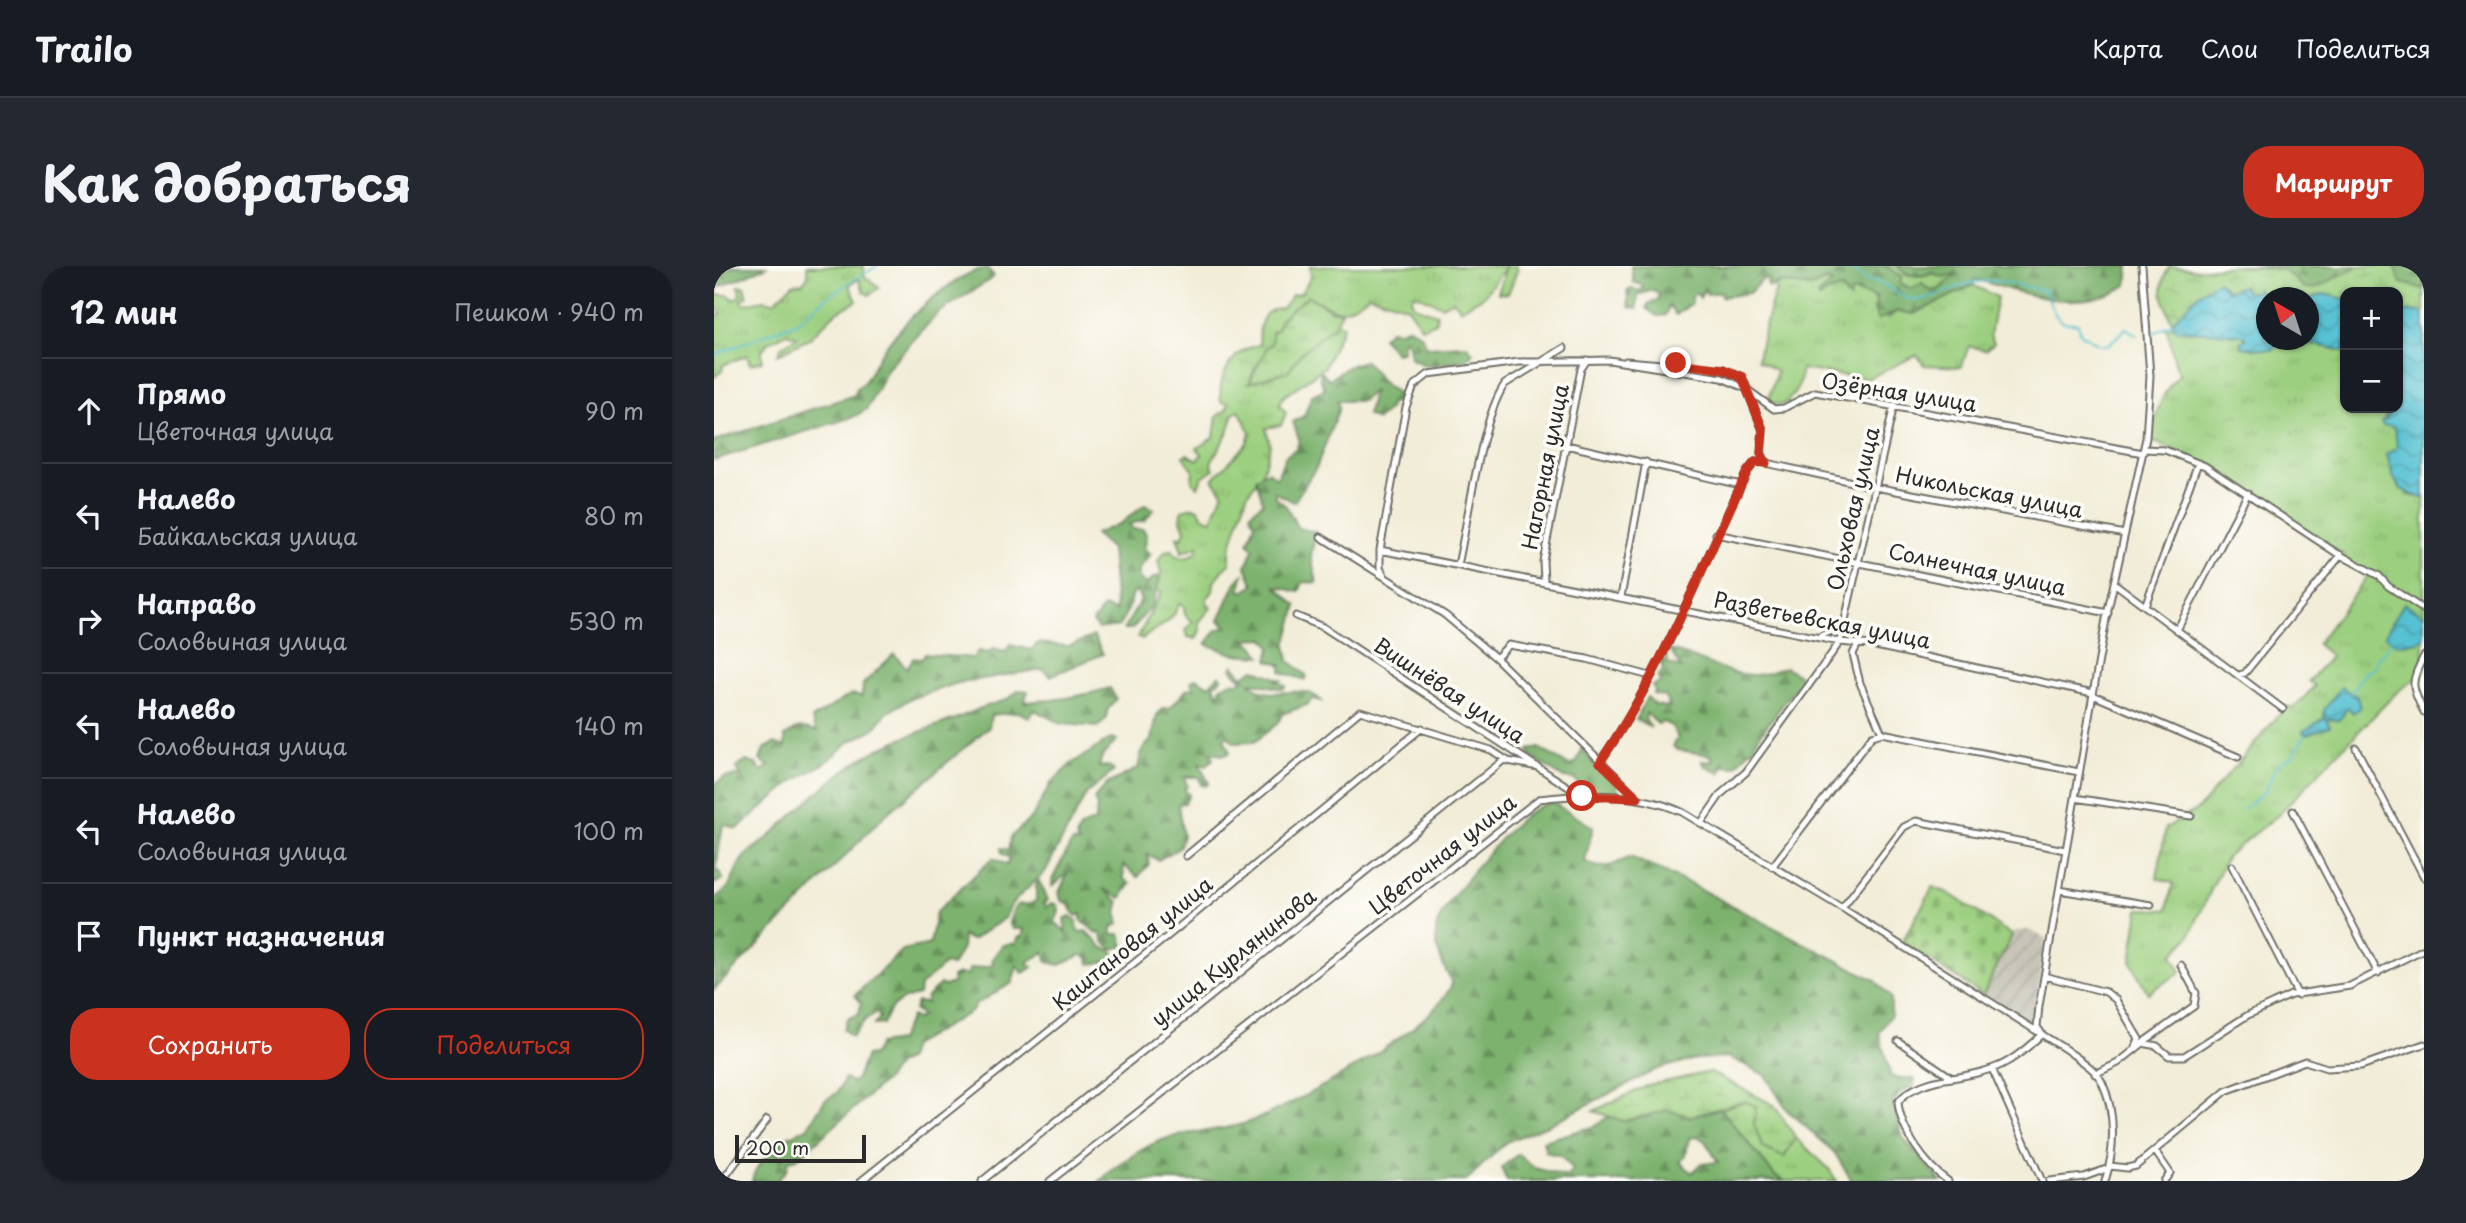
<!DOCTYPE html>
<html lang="ru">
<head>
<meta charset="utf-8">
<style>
  body { margin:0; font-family:"Playpen Sans",sans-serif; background:#242831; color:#f1f3f6 }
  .controls { position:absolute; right:21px; top:21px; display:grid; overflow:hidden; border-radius:14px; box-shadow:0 2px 5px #0004 }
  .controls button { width:63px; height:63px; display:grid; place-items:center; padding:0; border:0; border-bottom:2px solid #363941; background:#171b24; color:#f1f3f6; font:35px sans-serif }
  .compass { position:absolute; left:1542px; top:21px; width:63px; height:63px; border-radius:50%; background:#171b24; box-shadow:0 2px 5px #0004; rotate:321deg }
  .scale { position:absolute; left:21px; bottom:18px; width:131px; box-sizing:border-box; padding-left:7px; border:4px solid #2b2b2b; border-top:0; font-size:19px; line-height:24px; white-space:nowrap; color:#2b2b2b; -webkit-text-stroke:5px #fdfcf7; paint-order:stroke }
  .stop { position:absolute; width:21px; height:21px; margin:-16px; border:5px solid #c8321e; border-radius:50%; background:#fff }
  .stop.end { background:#c8321e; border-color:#fff; box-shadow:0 2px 7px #0008 }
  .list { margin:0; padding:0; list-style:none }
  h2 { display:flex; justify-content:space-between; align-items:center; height:91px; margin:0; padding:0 28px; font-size:30px }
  h2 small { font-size:23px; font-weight:400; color:#9ea1a6 }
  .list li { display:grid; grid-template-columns:46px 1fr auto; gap:21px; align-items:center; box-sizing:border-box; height:105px; padding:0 28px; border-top:2px solid #363941 }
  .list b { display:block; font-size:26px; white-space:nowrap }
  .list p { margin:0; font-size:23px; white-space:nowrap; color:#9ea1a6 }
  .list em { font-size:23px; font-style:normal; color:#9ea1a6 }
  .actions { display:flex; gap:14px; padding:21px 28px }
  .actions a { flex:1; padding:16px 0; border:2px solid #c8321e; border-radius:28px; text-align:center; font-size:24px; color:#c8321e }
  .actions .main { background:#c8321e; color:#fff }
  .icon { flex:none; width:38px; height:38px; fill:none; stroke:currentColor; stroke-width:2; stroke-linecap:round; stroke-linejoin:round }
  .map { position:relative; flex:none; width:1710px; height:915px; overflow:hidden; border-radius:28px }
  header { display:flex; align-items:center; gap:42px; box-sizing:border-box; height:98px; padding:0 35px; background:#171b24; border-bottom:2px solid #363941 }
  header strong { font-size:33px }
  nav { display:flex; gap:38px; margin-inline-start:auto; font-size:24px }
  .intro { display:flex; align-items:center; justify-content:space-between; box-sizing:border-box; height:168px; padding:0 42px }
  h1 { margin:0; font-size:49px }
  .button { padding:18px 32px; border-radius:28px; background:#c8321e; color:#fff; font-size:24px; font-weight:700 }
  main { display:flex; gap:42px; padding:0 42px }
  aside { flex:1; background:#171b24; border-radius:28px; box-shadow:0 2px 5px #0004 }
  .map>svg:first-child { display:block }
  .industrial { fill:url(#industrial-furrows) }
  .grass { fill:url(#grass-tufts); stroke:#647d55; stroke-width:2 }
  .forest { fill:url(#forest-firs); stroke:#546e4c; stroke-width:2; fill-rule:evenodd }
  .wetland { fill:url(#wetland-marsh); stroke:#647d55; stroke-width:2 }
  .cemetery { fill:url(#cemetery-stones); stroke:#647d55; stroke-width:2 }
  .water { fill:url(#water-waves); stroke:#41767e; stroke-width:2 }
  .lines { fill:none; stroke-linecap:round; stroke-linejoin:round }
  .stream { stroke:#57c1d2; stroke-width:2 }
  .minor-casing { stroke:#716f68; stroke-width:9 }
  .minor { stroke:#fff; stroke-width:5 }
  .route { stroke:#c8321e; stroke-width:9 }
  .labels { text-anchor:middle; stroke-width:7; stroke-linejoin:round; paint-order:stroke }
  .street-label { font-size:21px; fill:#2b2b2b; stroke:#fdfcf7 }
</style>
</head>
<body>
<header>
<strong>Trailo</strong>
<nav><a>Карта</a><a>Слои</a><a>Поделиться</a></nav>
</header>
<div class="intro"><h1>Как добраться</h1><a class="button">Маршрут</a></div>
<main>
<aside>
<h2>12 мин<small>Пешком · 940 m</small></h2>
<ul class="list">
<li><svg class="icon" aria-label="ahead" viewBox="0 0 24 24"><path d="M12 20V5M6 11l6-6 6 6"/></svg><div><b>Прямо</b><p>Цветочная улица</p></div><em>90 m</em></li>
<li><svg class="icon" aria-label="left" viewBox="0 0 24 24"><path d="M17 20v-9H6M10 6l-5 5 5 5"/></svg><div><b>Налево</b><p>Байкальская улица</p></div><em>80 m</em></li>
<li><svg class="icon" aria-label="right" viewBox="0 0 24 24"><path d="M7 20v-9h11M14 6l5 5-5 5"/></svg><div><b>Направо</b><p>Соловьиная улица</p></div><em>530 m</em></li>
<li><svg class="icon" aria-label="left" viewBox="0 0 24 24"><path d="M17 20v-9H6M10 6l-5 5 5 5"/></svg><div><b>Налево</b><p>Соловьиная улица</p></div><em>140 m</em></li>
<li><svg class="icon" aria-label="left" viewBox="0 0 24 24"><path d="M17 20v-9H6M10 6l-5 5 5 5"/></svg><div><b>Налево</b><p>Соловьиная улица</p></div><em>100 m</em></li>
<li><svg class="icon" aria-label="arrive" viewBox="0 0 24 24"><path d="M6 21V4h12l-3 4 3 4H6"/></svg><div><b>Пункт назначения</b></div></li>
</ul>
<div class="actions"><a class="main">Сохранить</a><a>Поделиться</a></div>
</aside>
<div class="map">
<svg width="1710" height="915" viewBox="0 0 1710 915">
  <defs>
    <pattern id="industrial-furrows" width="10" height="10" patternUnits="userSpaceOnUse" patternTransform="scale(1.75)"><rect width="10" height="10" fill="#c7c5b8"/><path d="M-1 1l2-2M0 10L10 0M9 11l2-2" fill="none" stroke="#aba99e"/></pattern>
    <pattern id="grass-tufts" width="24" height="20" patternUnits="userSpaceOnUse" patternTransform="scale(1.75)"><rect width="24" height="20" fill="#9ccf7f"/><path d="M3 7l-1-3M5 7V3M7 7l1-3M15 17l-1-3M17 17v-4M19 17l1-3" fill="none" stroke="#87b26e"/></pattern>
    <pattern id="forest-firs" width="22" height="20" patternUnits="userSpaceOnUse" patternTransform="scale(1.75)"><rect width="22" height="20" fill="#7db26e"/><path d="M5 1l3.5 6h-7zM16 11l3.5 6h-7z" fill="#67915b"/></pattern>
    <pattern id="wetland-marsh" width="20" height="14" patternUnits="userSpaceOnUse" patternTransform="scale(1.75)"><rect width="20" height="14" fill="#9ccf7f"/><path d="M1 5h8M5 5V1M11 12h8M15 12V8" fill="none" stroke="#87b26e"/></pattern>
    <pattern id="cemetery-stones" width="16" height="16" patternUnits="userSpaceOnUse" patternTransform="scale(1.75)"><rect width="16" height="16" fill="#9ccf7f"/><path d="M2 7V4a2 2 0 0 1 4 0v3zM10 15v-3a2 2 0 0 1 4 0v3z" fill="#87b26e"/></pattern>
    <pattern id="water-waves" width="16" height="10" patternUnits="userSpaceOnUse" patternTransform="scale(1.75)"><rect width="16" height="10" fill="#57c1d2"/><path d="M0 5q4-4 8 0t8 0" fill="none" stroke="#489dab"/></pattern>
  </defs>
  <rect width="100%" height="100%" fill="#fdfcf7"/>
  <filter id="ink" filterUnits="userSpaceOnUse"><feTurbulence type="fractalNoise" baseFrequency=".0143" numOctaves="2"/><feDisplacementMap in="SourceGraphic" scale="14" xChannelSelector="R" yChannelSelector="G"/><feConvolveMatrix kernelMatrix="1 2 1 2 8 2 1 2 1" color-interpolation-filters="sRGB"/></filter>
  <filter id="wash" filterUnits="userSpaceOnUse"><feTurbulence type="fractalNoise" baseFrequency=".00686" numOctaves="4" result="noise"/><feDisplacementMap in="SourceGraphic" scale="28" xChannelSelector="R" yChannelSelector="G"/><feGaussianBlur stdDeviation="1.57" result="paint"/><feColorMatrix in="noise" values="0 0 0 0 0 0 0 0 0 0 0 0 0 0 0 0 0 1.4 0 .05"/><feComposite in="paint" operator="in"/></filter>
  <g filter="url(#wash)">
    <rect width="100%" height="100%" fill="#f2edd8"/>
    <path class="industrial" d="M1315 664 1332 672 1319 754 1314 756 1269 729 1301 665Z"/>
    <path class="grass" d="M93 0H150V10L165 22 155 29 150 26 145 13 135 19 143 35 121 47 95 73 64 88 68 80 83 71 73 67 57 75 48 84V95L36 98 33 89 9 99 8 105 0 111V51L7 48 0 37V29H15L20 34 26 29 24 20H30L33 31 27 33 30 38 50 34 60 36 79 18 89 17 94 10Z
      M596 0H803L804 2 794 28 784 27 792 1 769 31 747 43 739 34 728 40 701 28 697 34 700 40 723 48 722 56 708 62 694 41 655 29C626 52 624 46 594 30L567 52 558 78 541 102 535 117 574 105 588 86 623 55 629 60 611 101 569 131 565 138 572 147 567 159 552 162 556 179 548 208 533 229 516 283V296L500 316 499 325 492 334 497 342 485 356 486 364 482 373 474 371 472 364 479 356 471 349 470 341 466 337C453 365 446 356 429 373L424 371 448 325 441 324 447 307 444 294 452 285 459 284 462 290 471 292 482 287 484 280 468 286 463 270 468 272 471 264 467 254 468 244 479 241 485 243 489 251 498 254 509 226 499 213 533 177 536 166 525 144 520 147 514 166 497 196 500 203 488 211 484 221 478 215 479 204 469 190 473 188 484 194 488 188 483 182 500 171 503 150 512 144 515 137 507 136C503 111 519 82 546 79 544 62 547 42 568 42L578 29 587 27 597 11Z
      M1170 0H1183L1193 9 1244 7C1239 12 1232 20 1226 23 1205 31 1181 18 1170 0Z
      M1113 14 1118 16 1104 29 1106 32 1115 24 1128 23 1132 30 1137 25C1162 28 1160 32 1174 52L1183 45 1200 48 1259 19 1283 31 1276 69 1280 77 1271 84 1255 80 1247 101 1210 99 1203 89 1153 113 1087 103C1088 119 1081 130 1068 139L1058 137 1055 131 1063 105 1044 94C1045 83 1058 30 1062 25L1060 21 1067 17 1097 21Z
      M1459 60 1463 64 1529 69 1532 74 1528 81 1559 84 1564 76C1586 74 1610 81 1631 85V142H1675L1668 159 1681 161 1693 229 1710 232V407L1683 426 1563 550 1513 590 1475 671 1458 689 1467 706 1434 727 1417 696 1425 643 1453 644 1459 617 1443 612 1452 562 1484 543 1566 448 1575 440 1579 443 1601 420 1595 415 1617 390 1603 378 1654 309 1627 294 1630 289 1593 268 1537 224 1500 202 1436 174C1442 149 1447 125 1466 108 1457 96 1460 76 1451 61Z
      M1031 835 1042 840 1040 858 1070 891 1082 872 1114 902 1123 915H1071L1061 910 1007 843Z"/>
    <path class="forest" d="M20 0H54L0 23V9Z
      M917 0H1170L1188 10 1186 18 1198 23 1208 17 1214 23H1225L1242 8 1228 11 1218 6C1205 13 1194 11 1183 0H1415L1413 19C1366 49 1310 28 1261 13L1259 19 1200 48 1183 45 1164 54 1160 44 1163 31 1137 25 1136 33 1128 23 1115 25 1106 32 1104 29 1118 16 1113 14 1097 21 1067 17 1055 21 1053 17 1056 14 1049 13 1035 27 1007 31V26L993 28 990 23 986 32 983 27 978 30V37L962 49 955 39 952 49 943 50 933 43 934 38 944 34 945 28 939 24 924 29 923 43 915 41 913 25 919 22 923 25 929 23 928 19 919 16Z
      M1523 0H1644L1600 23 1590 22 1570 4Z
      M1680 0H1710V23L1687 17Z
      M273 2 280 10 277 13 224 47 174 102 153 143 139 151 0 194V175L141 129 143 122C156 114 158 100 167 87 186 59 238 7 273 2Z
      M695 61 707 69 713 81 753 79 759 87 753 94 712 100 696 92 695 78 689 73 688 86 682 87 668 71 676 64 686 65Z
      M651 95 673 121 686 128 687 137 677 136 675 143 663 154 653 149 659 126 647 135H623L625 142 603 200 580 236 561 226V231L572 240 584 262 602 266 597 290 603 317 589 316 585 326 561 320 583 340 572 379 575 395 593 410 591 414 567 406V398L554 394 557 381 550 372 531 373 540 380 547 390 519 388 492 378 503 364 511 361 505 354 522 316 529 309 526 325H531L540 319 532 301 539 282 534 276 541 257 536 248 549 236 542 213 553 205 563 212 571 191 583 182 585 173 579 156 590 150 598 129 611 123 606 112 607 106 615 113 637 99Z
      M431 239 440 243 431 254 415 258 419 263H429L433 270 430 283 437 288 425 303V312L432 318 442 310 446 312 438 340 418 363H410L427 334 423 325 417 329 415 342 405 360 384 363 379 356 390 341 402 345 397 283 381 268 407 257Z
      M380 370 389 388 336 410 329 403 244 417 196 433 173 447 160 463 135 476 111 497 77 517 23 563 9 558 2 602 9 613 0 618V519L11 511 27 510 22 502 32 495 42 498 48 505 55 500 46 494 50 483 61 477 71 481V470L86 461 103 465 98 453 137 428 148 430 149 418 180 388 193 402 199 392 208 393 211 388 259 392 264 385 274 387 279 383 292 386 296 379 317 384 324 377 355 380Z
      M956 384C984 390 1010 409 1040 409 1050 409 1062 404 1072 401L1089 412 1040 477 1043 486 1037 483 1021 501 1010 500 1006 507 992 501 988 495 999 496 997 489 964 484 959 480 964 472 958 460 949 456 944 458 932 447 931 453 937 462 922 453 933 431 941 439 956 441 951 431 939 428 941 424 938 420 947 417 944 411 949 404 947 394 950 396 953 391 954 398 967 402Z
      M519 399 529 410 540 403 567 414 562 415 572 420 569 423 536 416C554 441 588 412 607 435L598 433 593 439 568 448 564 457 540 476 520 477 514 470 510 473 516 486 511 489 496 487 499 493 492 500 485 498 495 517 491 520 487 519 485 511H469L474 520 470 523 475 529 471 537 464 538 469 570 465 582 444 594 433 588 435 598 424 611 409 599 410 613 417 618 407 632 389 622 405 636 403 649 405 658 398 661V668H406L410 680 399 683 390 676 387 667 383 668 367 654V648L362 650 356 640 347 634 345 626 354 607 338 620V614L355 581 359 576 365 577 362 572C365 559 370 560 381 555L383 541 380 533 393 518 424 502 428 484 438 473 443 449 449 442H456L473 423 480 422 477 416 482 412 495 420 505 409 508 412 500 419 504 429 507 421 517 416 525 417 528 414 517 403Z
      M396 422 402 433 393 445V452L384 461 347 458 321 444 315 452 305 446 277 449 275 461 170 550 0 724V633C22 619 16 613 27 595 32 586 47 578 55 571 83 545 109 519 141 497 180 470 225 462 267 442 281 436 294 436 305 424L314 425 310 436C337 435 370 430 396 422Z
      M398 472 403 474 388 490 385 501 394 500 400 505 373 527 331 606 298 637 291 652 258 674 249 670 248 682 238 700 231 698 206 720 205 729C187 732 174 740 169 758L160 759 166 751 163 747 151 754 138 771 129 763 133 753 145 748 147 737 141 729 189 684 216 678 222 646 279 592 293 599 296 592 288 588 287 582 294 584 297 571 319 550 337 517 357 498Z
      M825 482 856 500 863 496 868 483 881 500 902 517 905 527 870 525 860 513 850 512 816 490 814 484Z
      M838 536 879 561 871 595C886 607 900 598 917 591L976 618 1161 714 1177 732V749L1165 767 1177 811 1201 813 1200 821 1187 826 1179 836 1189 872 1227 915H1138L1120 886 1072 843 1051 809 1015 791 982 793 943 803 836 858 792 876 752 915H386C402 900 427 882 448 874 475 864 506 866 532 857 580 840 720 763 738 718 730 699 716 677 724 656 735 631 788 569 809 551 818 543 827 539 838 536Z
      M325 615 334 634 330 637 333 641 338 637 344 639 345 646 341 656 352 666 350 653 356 650 362 654 364 666 372 665 389 682 397 684 401 689 397 695 375 698 374 691 367 689 346 699 333 696 330 686 313 697 319 701 309 707 303 700 298 717 261 739 258 745 198 780 194 793 183 799 174 812 83 893 74 895 73 903 63 915H38C39 905 51 888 62 885L67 894 71 891 62 881 73 871 93 862 111 834 123 827 131 812 138 816 142 814 152 790 159 789 165 778 185 775 197 750 203 753 208 750 200 744 203 736 213 737 212 732 226 718 230 720 239 717 238 711 244 708 254 709 255 703 280 699 278 693C286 683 287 676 301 678L304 671H308L310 663H299L295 657C304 626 305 645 322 635V618Z
      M1007 843 1061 910 1071 915H793L787 902 804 888 821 902 853 911 859 903 847 890 832 886 829 875 878 861 894 851 909 855 954 844 977 850ZM984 871 991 875 1004 896 986 898 978 907 966 896 972 889 975 872Z"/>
    <path class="wetland" d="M1456 0 1484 4 1516 0 1570 4 1590 22 1600 23 1644 0H1680L1687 17 1710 23V47L1698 45 1684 48V26H1631V33L1610 28 1595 33 1558 31 1511 23 1487 27 1458 56C1449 34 1442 21 1456 0Z
      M594 30 617 44 628 46 620 60 588 86 574 105 535 117 553 81 558 78V66L563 64 567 52Z
      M996 806 1060 839 1082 872 1070 891 1049 882 1040 858 1042 840 1031 835 977 850 954 844 909 855 879 845 935 819Z"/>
    <path class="cemetery" d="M1219 621 1234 627 1298 669 1269 729 1188 676Z"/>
    <path class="water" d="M1504 15 1514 25 1529 20 1532 26H1541L1543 22 1547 28 1558 31 1552 32V74H1594L1595 33 1610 28 1631 33V85C1610 81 1586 74 1565 76L1559 84 1528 81 1527 76 1532 73 1529 69 1463 64 1458 56 1486 27Z
      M1698 45 1710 47V232C1680 225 1681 217 1673 189L1683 182 1681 161 1668 159 1667 156 1673 153 1675 142H1684V48Z
      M1690 337 1710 349V372L1701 377 1683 378 1671 369Z
      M1627 421 1643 431 1646 442 1639 447 1634 441 1625 454 1612 452 1616 460 1591 469 1589 465 1610 452V444Z"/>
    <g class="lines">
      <path class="stream" d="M1124 0 1142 5 1153 14C1174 13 1183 34 1202 34 1220 33 1236 23 1253 18 1284 10 1302 20 1332 25 1338 42 1340 60 1364 57L1367 68 1386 79H1394L1412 62 1423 69
        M1438 68 1459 57
        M0 89 84 56 116 29 163 0
        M1637 427 1651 407 1661 402 1664 392 1679 376
        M1530 543 1552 524 1562 500 1579 489 1591 469"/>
    </g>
  </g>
  <g filter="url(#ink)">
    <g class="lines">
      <defs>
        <path id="minor" d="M852 179 1027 219
          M1430 183 1451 184 1491 200 1621 286 1665 310 1674 320 1710 344
          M1052 197 1161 221 1411 268
          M1002 268 1394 347
          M607 271 731 349 782 392 924 532
          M666 284 1126 376 1157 379 1379 427
          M744 299C754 255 767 152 791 118L850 82
          M671 311 666 302V284L692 141 700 120 715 108 805 96 895 94 1008 112 1031 122 1060 143 1070 142 1101 126 1429 187
          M830 315 829 295 867 103 873 94
          M1400 317 1569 443
          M907 331 932 196
          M1431 340 1484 197
          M582 350 609 361 865 528
          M1463 364 1534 227
          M1107 370 1129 359
          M1144 378 1139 388 1146 417 1168 467
          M1710 390C1697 416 1696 419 1710 446
          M782 392 795 379 873 393 936 410
          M1525 409 1531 407 1627 289
          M1379 429 1524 491
          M1642 482 1710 611
          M886 496C948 407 986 303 1033 206L1041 196 1052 197 1047 187 1049 164 1028 111 1008 103 912 95
          M1361 532 1477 550
          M1579 545 1664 707
          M987 557 1007 528 1032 506 1126 376 1180 139
          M472 590 646 445 777 484 794 495 824 501
          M1518 600 1584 729
          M1058 601 1158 470 1168 467 1365 506
          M1345 624 1437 639
          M1128 642 1190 561 1202 555 1351 584
          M1330 710 1392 726 1402 734 1425 773 1422 780
          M1326 765 1323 761 1325 740 1392 353 1432 172 1436 110 1428 0
          M1184 775 1238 812C1281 805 1296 799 1328 768
          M1431 775 1480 740 1482 727 1467 699
          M1279 805 1328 915
          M1381 808 1404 797 1429 777 1443 780 1455 790H1470L1534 749 1577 729 1636 720 1710 683
          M1441 885 1456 907 1450 915
          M1396 900 1413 902 1422 900 1512 825 1591 795 1613 802 1647 800 1710 778
          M8 915 53 854
          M147 915 449 674 708 462
          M268 915 791 493
          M336 915 825 533C873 527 923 526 968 546L1128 642 1351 783C1363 792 1381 802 1388 816 1402 846 1401 885 1391 915
          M1234 915C1212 900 1186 864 1184 836 1195 821 1220 814 1238 812
          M1335 915 1370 911 1395 902"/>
      </defs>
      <use href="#minor" class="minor-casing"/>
      <use href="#minor" class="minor"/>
    </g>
  </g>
  <g class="lines" filter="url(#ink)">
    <path class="route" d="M868 530 924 532 886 496C947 407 987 303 1033 206L1041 196 1052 197 1047 187 1049 164 1028 111 1009 103 962 97"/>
  </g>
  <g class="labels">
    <g class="street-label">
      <text transform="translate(1185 127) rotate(9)" y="7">Озёрная улица</text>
      <text transform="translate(832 201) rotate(-79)" y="7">Нагорная улица</text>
      <text transform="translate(1275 227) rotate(11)" y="7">Никольская улица</text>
      <text transform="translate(1140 243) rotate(-77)" y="7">Ольховая улица</text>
      <text transform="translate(1263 304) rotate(12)" y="7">Солнечная улица</text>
      <text transform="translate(1108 355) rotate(11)" y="7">Разветьевская улица</text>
      <text transform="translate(735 425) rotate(33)" y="7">Вишнёвая улица</text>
      <text transform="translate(729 589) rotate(-38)" y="7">Цветочная улица</text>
      <text transform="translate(419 678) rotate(-39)" y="7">Каштановая улица</text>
      <text transform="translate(520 692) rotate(-39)" y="7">улица Курлянинова</text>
    </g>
  </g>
</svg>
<div class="controls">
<button>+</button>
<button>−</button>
</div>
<svg class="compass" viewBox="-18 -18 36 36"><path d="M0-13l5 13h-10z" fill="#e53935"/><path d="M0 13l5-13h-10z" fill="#9ea1a6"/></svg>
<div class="scale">200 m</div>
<div class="stop" style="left:868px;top:530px"></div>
<div class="stop end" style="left:962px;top:97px"></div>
</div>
</main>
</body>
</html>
